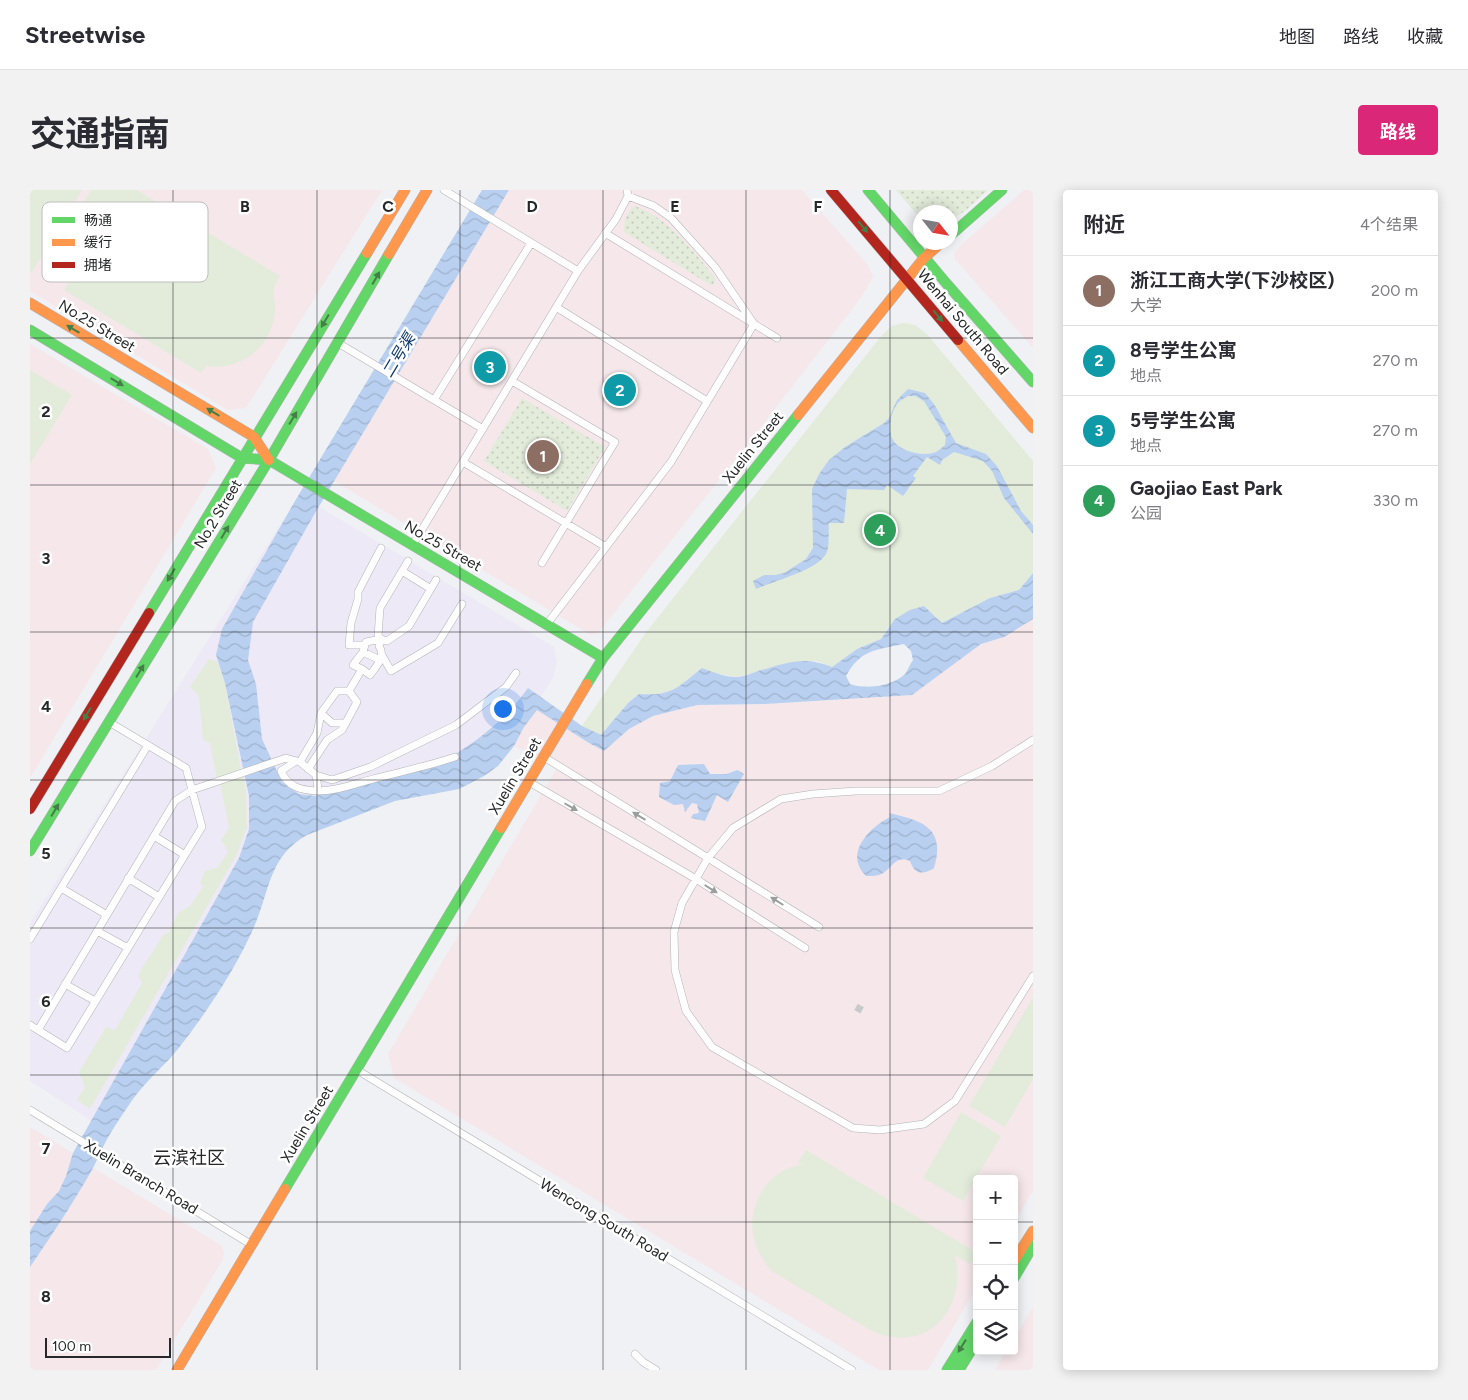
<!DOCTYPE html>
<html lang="zh">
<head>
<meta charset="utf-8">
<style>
  body { margin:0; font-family:Figtree,"Noto Sans SC",sans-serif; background:#f2f2f3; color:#2b2b33 }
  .controls { position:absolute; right:15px; bottom:15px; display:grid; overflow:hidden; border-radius:5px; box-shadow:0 2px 12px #0003 }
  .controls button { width:45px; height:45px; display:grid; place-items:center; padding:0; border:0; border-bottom:1px solid #e1e1e2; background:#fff; color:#2b2b33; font:25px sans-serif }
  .compass { position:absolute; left:883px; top:15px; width:45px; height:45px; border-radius:50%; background:#fff; box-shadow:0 2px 12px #0003; rotate:121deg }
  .scale { position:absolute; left:15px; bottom:12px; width:126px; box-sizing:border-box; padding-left:5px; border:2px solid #252728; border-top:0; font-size:14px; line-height:18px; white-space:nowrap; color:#252728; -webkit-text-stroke:4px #fff; paint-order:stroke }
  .you { position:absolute; left:472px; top:518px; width:18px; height:18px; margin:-12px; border:4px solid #fff; border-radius:50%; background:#1a73e8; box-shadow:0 0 0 8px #1a73e833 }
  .badge { display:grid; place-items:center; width:32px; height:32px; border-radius:50%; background:#db2777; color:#fff; font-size:16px; font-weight:700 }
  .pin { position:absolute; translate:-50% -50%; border:2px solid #fff; box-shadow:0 1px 5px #0006 }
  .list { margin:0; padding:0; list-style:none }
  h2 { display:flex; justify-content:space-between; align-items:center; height:65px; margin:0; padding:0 20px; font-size:21px }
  h2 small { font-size:16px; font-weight:400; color:#7c7c81 }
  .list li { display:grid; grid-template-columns:32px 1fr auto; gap:15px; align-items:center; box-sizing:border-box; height:70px; padding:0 20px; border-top:1px solid #e1e1e2 }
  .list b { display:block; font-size:19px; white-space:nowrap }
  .list p { margin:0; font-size:16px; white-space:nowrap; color:#7c7c81 }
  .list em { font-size:16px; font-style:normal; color:#7c7c81 }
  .icon { flex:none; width:28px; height:28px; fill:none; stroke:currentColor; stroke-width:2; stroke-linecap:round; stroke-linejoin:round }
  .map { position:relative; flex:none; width:1003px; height:1180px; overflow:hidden; border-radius:5px }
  header { display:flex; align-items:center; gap:30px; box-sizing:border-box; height:70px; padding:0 25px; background:#fff; border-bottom:1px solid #e1e1e2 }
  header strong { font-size:24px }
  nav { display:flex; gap:28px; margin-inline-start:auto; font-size:18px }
  .intro { display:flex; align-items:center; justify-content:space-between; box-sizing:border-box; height:120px; padding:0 30px }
  h1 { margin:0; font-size:35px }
  .button { padding:12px 22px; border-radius:5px; background:#db2777; color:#fff; font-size:18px; font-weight:700 }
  main { display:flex; gap:30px; padding:0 30px }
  aside { flex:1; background:#fff; border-radius:5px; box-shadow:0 2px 12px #0003 }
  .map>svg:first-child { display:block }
  .commercial { fill:#ede9f6 }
  .education { fill:#f5e7ea }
  .grass { fill:url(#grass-dots) }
  .park { fill:#e3ecdb }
  .water { fill:url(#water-waves); fill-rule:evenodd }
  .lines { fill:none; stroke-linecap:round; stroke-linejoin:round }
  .street-tunnel { stroke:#c7c9cb; stroke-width:7; stroke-dasharray:7 3.5; stroke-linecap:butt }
  .street-casing { stroke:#b2b3b5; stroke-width:8 }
  .fast-casing { stroke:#b2b3b5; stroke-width:11 }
  .slow-casing { stroke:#b2b3b5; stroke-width:11 }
  .jam-casing { stroke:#b2b3b5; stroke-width:11 }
  .street { stroke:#fdfdfd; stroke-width:7 }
  .fast { stroke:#63d668; stroke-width:10 }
  .slow { stroke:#ff974d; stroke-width:10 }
  .jam { stroke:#b3261e; stroke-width:10 }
  .oneway { fill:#447e48 }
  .oneway2 { fill:#9c9d9d }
  .grid { fill:none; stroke:#252728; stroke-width:1; stroke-opacity:0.55 }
  .labels { text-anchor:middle; stroke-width:5; stroke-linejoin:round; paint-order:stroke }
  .street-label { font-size:15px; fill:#252728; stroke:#fff }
  .water-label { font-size:16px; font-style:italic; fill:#113b6f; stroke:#fff }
  .quarter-label { font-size:18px; fill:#252728; stroke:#fff }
  .key { fill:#fff; stroke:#bebebe; stroke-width:1 }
  .key-label { font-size:14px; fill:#252728 }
  .grid-label { font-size:16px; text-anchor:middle; font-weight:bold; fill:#252728; stroke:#fff; stroke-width:5; stroke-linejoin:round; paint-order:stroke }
</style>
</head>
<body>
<header>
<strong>Streetwise</strong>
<nav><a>地图</a><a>路线</a><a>收藏</a></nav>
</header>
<div class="intro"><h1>交通指南</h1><a class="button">路线</a></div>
<main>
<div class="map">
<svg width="1003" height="1180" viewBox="0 0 1003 1180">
  <defs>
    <pattern id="grass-dots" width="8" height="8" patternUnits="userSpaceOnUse" patternTransform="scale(1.25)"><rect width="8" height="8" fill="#e3ecdb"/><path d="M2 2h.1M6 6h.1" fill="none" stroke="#c3cabc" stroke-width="1.8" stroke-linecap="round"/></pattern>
    <pattern id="water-waves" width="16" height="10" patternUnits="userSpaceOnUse" patternTransform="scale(1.25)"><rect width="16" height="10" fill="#b9d0f0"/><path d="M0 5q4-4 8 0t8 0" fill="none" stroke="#9fb3ce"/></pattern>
  </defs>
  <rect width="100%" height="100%" fill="#eff1f4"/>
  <path class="commercial" d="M269 305 524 457 527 471 523 488 479 556 275 620 76 940 0 891V733Z"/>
  <path class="education" d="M0 0H352L216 218 198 220 0 101Z
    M479 0H772L838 75 843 87 833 105 727 242 568 443 561 445 304 291Z
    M994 0H1003V158L925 69 924 63 932 54Z
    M0 154 178 259 186 278 0 588Z
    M1003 429V1001L984 1033V989H947V1097L898 1180H849L364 888 358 864 528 576 484 556 494 537 507 519 559 553 574 561 599 539 623 526 667 515 735 514 882 505 951 454 974 447Z
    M0 937 43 963 36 986 29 1001 17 1014 0 1041Z
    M63 978 191 1055 194 1062 192 1071 126 1180H0V1077L33 1028Z
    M1003 1117V1180H965L976 1161H984V1148Z"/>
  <path class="grass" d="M866 0H958L935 21 921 30V22H891L890 28Z
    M604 16C637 26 665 63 686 89L682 96 594 42C594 31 595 24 604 16Z
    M492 208 575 257 537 321 454 271Z"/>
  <path class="park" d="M0 0H52L2 82 0 81Z
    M61 0H107L250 86C239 105 245 101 245 119 244 156 211 181 176 176L171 183 34 100 42 86C34 73 40 57 35 43Z
    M873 133 885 135 896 143 1003 271V383L989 400 960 408 912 433 894 416 857 439 851 449 827 459 802 477 787 471 758 473 709 487 687 484 672 478C647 498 642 506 609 504L598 513 571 546 552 536 617 441 852 145 862 136Z
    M0 180 42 205 0 274Z
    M179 469 187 471 195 493 211 580 187 589 180 553 173 550 169 506 160 497Z
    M213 585 216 601 217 637 206 666 60 919 47 910 55 897 49 882 76 837 85 840 112 793 108 785 133 745 138 743 149 722 160 716 173 697 170 692 175 681 187 678 198 662 191 650 199 637 190 593Z
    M1003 807V889L975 937 939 916Z
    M931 922 971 946 933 1011 893 988Z
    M776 960 947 1063 940 1074 925 1065C938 1121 895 1166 840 1140L740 1080C734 1071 726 1060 724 1049 716 1016 738 978 772 975L768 972Z"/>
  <path class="water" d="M452 0H479L285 323 223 432 218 470 226 494 232 549 252 592 269 604 285 606 420 567C450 550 478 526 498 498L552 536 571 545 598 513 609 504C642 506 647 498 672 478 683 482 697 488 709 487 715 486 722 483 728 481 757 473 773 465 802 477L827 459 851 449 865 429 880 420 894 416 912 433 960 408 989 400 1003 383V429L974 447 951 454 882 505 735 514 667 515 623 526 599 539 574 561 559 553 507 520 494 537 484 556 468 576 454 586 429 599 365 611 277 645C238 667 240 701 224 737 205 780 177 822 148 859 134 876 116 891 103 909 95 921 87 932 80 944 73 955 69 967 63 978 44 1012 22 1045 0 1077V1041L17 1014 29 1001 36 986 43 963 209 668 219 639V606L195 493 186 465 192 439 265 311ZM874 454 881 461 883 470C880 474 878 480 875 484 863 496 835 500 820 494L816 486C831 459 846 460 874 454Z
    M878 199 895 203 904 214 926 253 956 264 967 276 991 321 1003 335V344L974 308 962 281 953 271 924 262 912 270 910 275 897 267 883 286 886 288 873 306 857 295 854 300 817 299 814 333H799C798 342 800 357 796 364 786 381 743 391 726 399L723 391 734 385H745L754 383 776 369 783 358 782 299 789 284 799 270 815 257 854 233 859 228 867 210ZM878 206H885L894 211 916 247 915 255C912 257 910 260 906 262 894 267 870 262 863 250 857 240 861 221 868 213 870 210 875 208 878 206Z
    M674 574 680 584H697L707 580 714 584 698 612 687 605 675 631 661 628 663 624 669 623 667 614 662 613 655 622 653 614 644 615 629 607 630 593 640 591 648 575Z
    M859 623C893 631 916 638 904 678 892 685 885 685 880 671 864 664 862 681 849 685 845 686 840 686 836 686 813 664 840 637 860 627Z"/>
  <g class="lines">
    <path class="street-tunnel" d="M826 817 835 822"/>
    <defs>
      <path id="street" d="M414 0 548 81
        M575 43 747 148
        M526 117 677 211
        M308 153 453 239
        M482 191 585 252 512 373
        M404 210 501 53
        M433 272 576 357
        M382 356 548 81 586 29 598 6 597 0
        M372 381 401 399
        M517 434 641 272 724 134 685 77 641 28 624 16 598 6
        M335 455 336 452 351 449 348 446 350 418 378 371
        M333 462 335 455H319L321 433 328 409V402L351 358
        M353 467 361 481 408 453 432 414
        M332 479 323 475 333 462 350 470
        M79 532 156 578 172 637 37 858 8 840 145 611 162 600 256 568 270 572 286 585 302 590 340 577 426 535 476 497 486 483
        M316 533H302L291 523 307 501H319
        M1003 550 962 576 909 601H826L783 604 751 609 703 638 678 668 652 713 644 742 645 780 656 821 682 857 823 938 850 940 894 934 925 911 1003 786
        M514 567 678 668 789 737
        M266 571 251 581C258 597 270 600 287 601L288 598 286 585
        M270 572 287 543 291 523
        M278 579 297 550 312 540 327 512 319 501 332 479 340 485C347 475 356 467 349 456L351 449 357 451 379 436 406 390
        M499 592 666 689 775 758
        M287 601C307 601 324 594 343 589 370 582 398 576 425 567
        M124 646 155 665
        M98 688 129 707
        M31 698 77 725
        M67 741 98 758
        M0 749 118 555
        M35 794 65 811
        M0 835 8 840
        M327 880 822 1180
        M0 920 222 1055
        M605 1164 613 1172 626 1180"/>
      <path id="fast" d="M838 0 916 93 1003 192
        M921 45 972 0
        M0 140 212 268 239 270 573 468
        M119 423 337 63
        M557 494 573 468 768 225
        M0 661 239 270 359 64
        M255 999 471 638
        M984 1088 1003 1056
        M917 1180 947 1132
        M929 1180 947 1151"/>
      <path id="slow" d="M337 63 375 0
        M359 64 397 0
        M0 113 224 247 239 270
        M928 150 1003 238
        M768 225 894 68 912 52
        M471 638 557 494
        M984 1071 1003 1041
        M147 1180 255 999"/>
      <path id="jam" d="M801 0 928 150
        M0 619 119 423"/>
    </defs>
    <use href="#street" class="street-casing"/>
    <use href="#fast" class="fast-casing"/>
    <use href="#slow" class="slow-casing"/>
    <use href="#jam" class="jam-casing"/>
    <use href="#street" class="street"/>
    <use href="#fast" class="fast"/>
    <use href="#slow" class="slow"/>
    <use href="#jam" class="jam"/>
  </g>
  <defs><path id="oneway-solid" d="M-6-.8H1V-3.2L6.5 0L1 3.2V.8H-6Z" transform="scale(1.25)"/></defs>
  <g class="oneway">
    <use href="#oneway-solid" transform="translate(833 37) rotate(50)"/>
    <use href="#oneway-solid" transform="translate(346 88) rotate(-60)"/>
    <use href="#oneway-solid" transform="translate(908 126) rotate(50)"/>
    <use href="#oneway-solid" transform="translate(295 131) rotate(121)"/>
    <use href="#oneway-solid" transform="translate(43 139) rotate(-149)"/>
    <use href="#oneway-solid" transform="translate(87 192) rotate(31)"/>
    <use href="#oneway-solid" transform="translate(183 222) rotate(-149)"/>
    <use href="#oneway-solid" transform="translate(263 228) rotate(-59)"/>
    <use href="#oneway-solid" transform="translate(195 342) rotate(-59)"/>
    <use href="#oneway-solid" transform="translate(141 385) rotate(121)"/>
    <use href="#oneway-solid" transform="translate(110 481) rotate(-58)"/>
    <use href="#oneway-solid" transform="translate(57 524) rotate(121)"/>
    <use href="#oneway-solid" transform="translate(25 620) rotate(-59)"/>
    <use href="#oneway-solid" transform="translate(932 1156) rotate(122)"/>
  </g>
  <g class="oneway2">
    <use href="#oneway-solid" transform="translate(541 617) rotate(30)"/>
    <use href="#oneway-solid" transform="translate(609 626) rotate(-149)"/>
    <use href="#oneway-solid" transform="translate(681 699) rotate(32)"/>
    <use href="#oneway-solid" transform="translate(747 711) rotate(-148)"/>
  </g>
  <path class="grid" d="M143 0V1180M287 0V1180M430 0V1180M573 0V1180M716 0V1180M860 0V1180M0 148H1003M0 295H1003M0 442H1003M0 590H1003M0 738H1003M0 885H1003M0 1032H947M984 1032H1003"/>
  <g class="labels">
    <g class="street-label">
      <text transform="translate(933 132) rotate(50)" y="5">Wenhai South Road</text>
      <text transform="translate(67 136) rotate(31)" y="5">No.25 Street</text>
      <text transform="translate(723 257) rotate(-51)" y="5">Xuelin Street</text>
      <text transform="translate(188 324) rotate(-59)" y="5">No.2 Street</text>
      <text transform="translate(413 356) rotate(30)" y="5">No.25 Street</text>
      <text transform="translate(485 586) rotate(-59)" y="5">Xuelin Street</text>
      <text transform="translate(277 934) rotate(-59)" y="5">Xuelin Street</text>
      <text transform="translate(111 987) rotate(31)" y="5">Xuelin Branch Road</text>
      <text transform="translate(574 1030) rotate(31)" y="5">Wencong South Road</text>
    </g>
    <g class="water-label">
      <text transform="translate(368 165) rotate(-59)" y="6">二号渠</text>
    </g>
    <g class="quarter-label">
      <text x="159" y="974">云滨社区</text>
    </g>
  </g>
  <rect x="12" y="12" width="166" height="80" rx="8" class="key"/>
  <rect x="22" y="27" width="23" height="6" fill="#63d668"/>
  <rect x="22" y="49" width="23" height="7" fill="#ff974d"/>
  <rect x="22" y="72" width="23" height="6" fill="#b3261e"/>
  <g class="key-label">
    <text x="54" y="35">畅通</text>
    <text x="54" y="57">缓行</text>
    <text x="54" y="80">拥堵</text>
  </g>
  <g class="grid-label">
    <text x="215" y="22">B</text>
    <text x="358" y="22">C</text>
    <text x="502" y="22">D</text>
    <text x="645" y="22">E</text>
    <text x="788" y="22">F</text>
    <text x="16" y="227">2</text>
    <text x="16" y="374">3</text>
    <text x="16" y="522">4</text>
    <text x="16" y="669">5</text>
    <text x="16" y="817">6</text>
    <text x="16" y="964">7</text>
    <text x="16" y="1112">8</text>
  </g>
</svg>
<div class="controls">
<button>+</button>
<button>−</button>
<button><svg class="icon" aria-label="locate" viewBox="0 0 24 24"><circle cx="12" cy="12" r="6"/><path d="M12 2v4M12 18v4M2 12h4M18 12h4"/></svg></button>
<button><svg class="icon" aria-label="layers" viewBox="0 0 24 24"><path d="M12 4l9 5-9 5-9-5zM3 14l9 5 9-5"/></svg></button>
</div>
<svg class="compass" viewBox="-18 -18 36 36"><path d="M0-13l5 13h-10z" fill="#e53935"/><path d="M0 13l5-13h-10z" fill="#7c7c81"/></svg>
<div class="scale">100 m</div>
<div class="you"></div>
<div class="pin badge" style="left:513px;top:266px;background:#8d6e63">1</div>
<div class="pin badge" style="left:590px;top:200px;background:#0f9aa8">2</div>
<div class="pin badge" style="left:460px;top:177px;background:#0f9aa8">3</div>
<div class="pin badge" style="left:850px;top:340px;background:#2e9e5b">4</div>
</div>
<aside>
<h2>附近<small>4个结果</small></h2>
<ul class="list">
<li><span class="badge" style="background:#8d6e63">1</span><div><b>浙江工商大学(下沙校区)</b><p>大学</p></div><em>200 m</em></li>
<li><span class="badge" style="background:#0f9aa8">2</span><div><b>8号学生公寓</b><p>地点</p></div><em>270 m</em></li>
<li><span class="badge" style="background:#0f9aa8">3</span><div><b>5号学生公寓</b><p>地点</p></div><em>270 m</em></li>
<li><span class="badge" style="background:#2e9e5b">4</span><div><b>Gaojiao East Park</b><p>公园</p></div><em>330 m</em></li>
</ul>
</aside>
</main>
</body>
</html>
